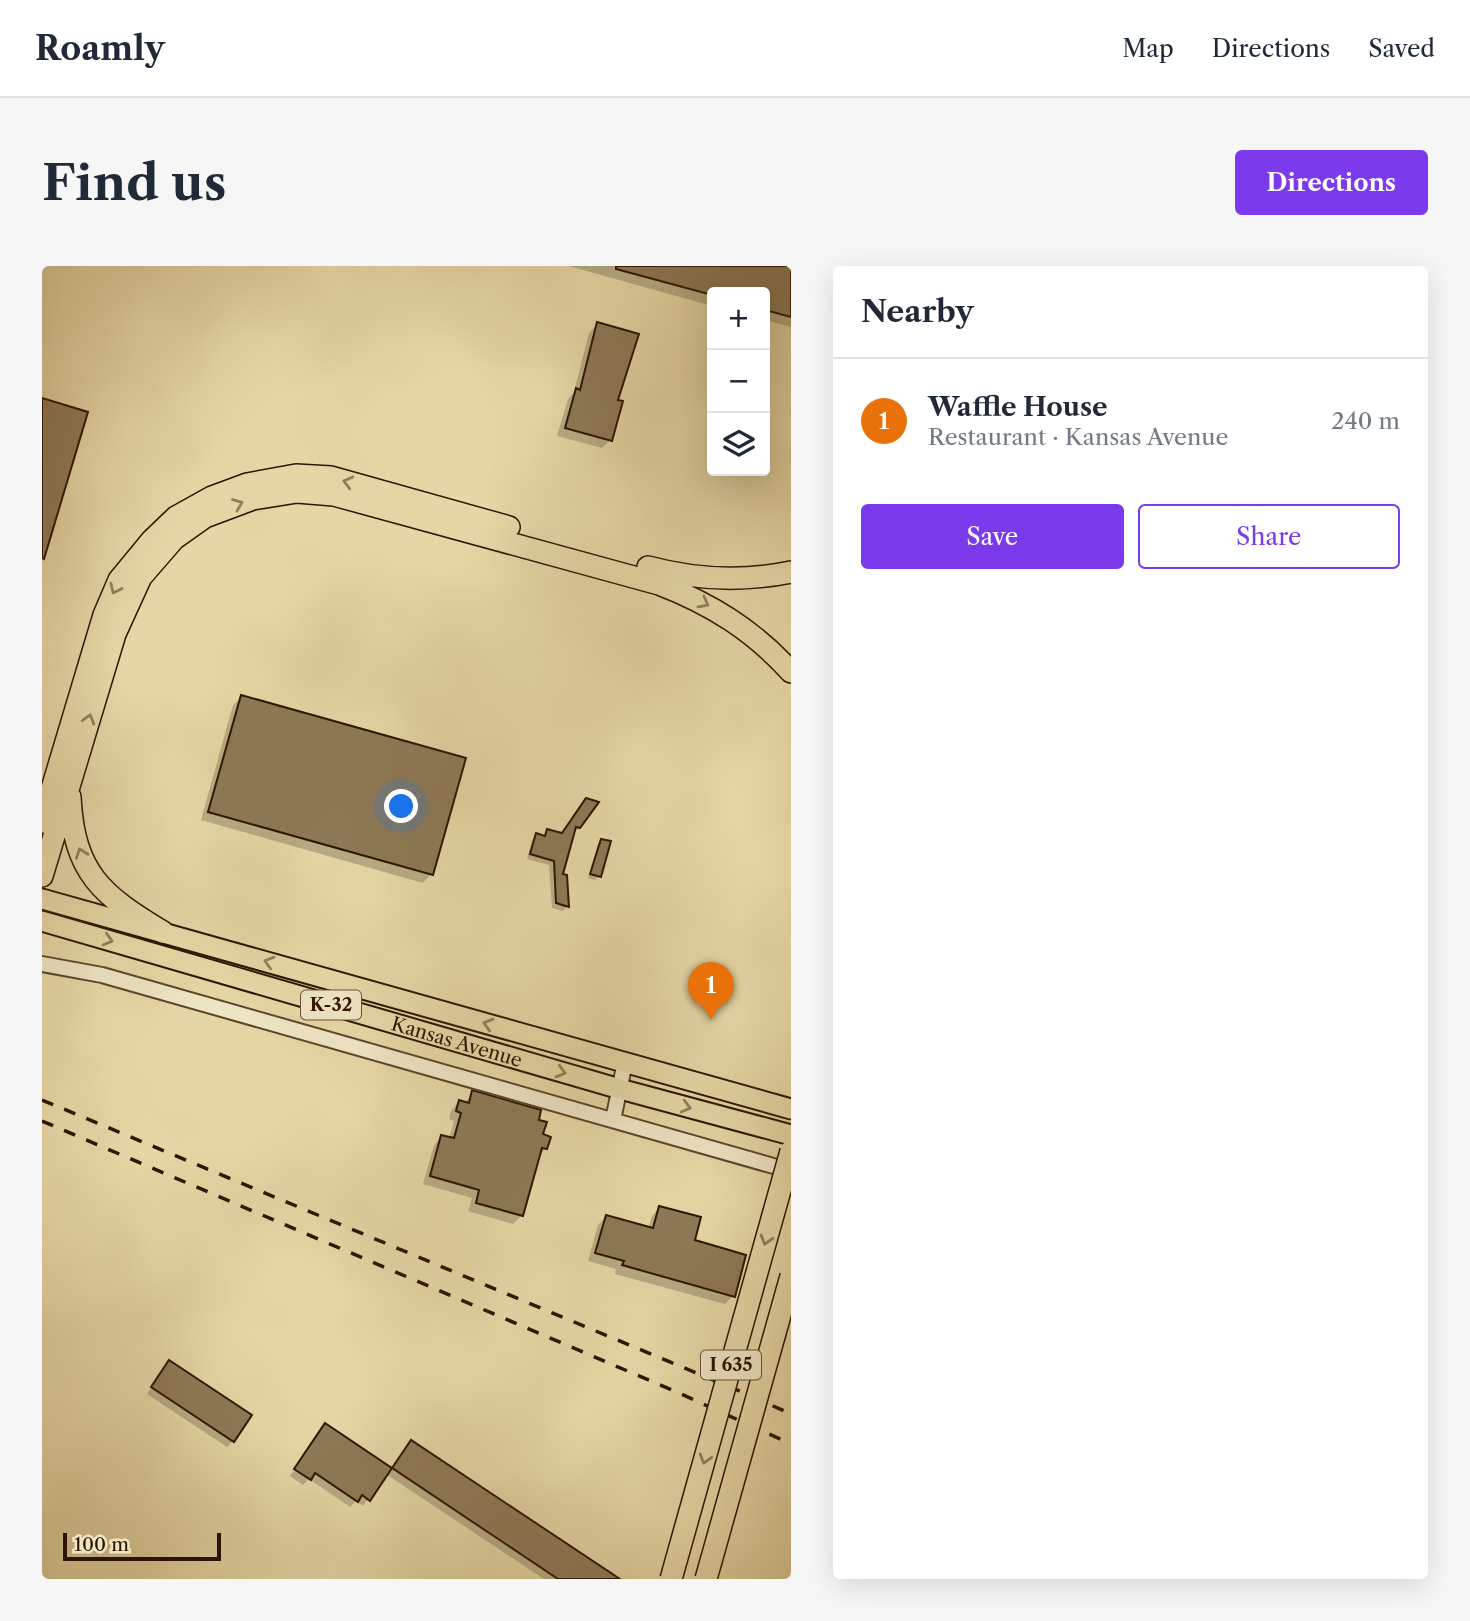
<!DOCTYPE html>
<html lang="en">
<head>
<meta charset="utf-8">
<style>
  body { margin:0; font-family:"Libre Caslon Text",serif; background:#f6f6f7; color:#1f2937 }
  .controls { position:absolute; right:21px; top:21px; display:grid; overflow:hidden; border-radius:7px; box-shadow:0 7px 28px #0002 }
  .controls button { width:63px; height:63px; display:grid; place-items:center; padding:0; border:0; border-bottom:2px solid #e0e1e3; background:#fff; color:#1f2937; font:35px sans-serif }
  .scale { position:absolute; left:21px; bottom:18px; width:158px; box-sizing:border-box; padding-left:7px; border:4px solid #2d1400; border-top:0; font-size:19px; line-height:24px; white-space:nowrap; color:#2d1400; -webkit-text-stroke:5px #eee5c4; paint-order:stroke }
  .you { position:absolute; left:360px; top:541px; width:24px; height:24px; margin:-18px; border:5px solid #fff; border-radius:50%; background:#1a73e8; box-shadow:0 0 0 10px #1a73e833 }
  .badge { display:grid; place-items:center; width:46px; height:46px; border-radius:50%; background:#7c3aed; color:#fff; font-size:23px; font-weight:700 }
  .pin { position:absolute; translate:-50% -58px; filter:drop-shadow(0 2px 4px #0008) }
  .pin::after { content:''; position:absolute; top:37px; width:24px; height:21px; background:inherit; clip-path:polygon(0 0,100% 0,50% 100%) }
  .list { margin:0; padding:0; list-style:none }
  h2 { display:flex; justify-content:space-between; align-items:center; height:91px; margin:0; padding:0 28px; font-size:30px }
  h2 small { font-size:23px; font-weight:400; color:#747a83 }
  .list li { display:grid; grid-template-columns:46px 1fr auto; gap:21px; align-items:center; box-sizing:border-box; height:126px; padding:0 28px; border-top:2px solid #e0e1e3 }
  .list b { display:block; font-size:26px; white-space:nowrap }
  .list p { margin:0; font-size:23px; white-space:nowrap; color:#747a83 }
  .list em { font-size:23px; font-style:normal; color:#747a83 }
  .actions { display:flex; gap:14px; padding:21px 28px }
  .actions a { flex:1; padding:16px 0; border:2px solid #7c3aed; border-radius:7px; text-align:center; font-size:24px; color:#7c3aed }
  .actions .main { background:#7c3aed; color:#fff }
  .icon { flex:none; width:38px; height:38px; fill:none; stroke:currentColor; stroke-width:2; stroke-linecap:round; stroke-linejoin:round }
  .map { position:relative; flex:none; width:749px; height:1313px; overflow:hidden; border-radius:7px }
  header { display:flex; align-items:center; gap:42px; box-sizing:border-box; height:98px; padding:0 35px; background:#fff; border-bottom:2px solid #e0e1e3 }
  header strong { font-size:33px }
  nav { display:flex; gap:38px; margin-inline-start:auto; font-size:24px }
  .intro { display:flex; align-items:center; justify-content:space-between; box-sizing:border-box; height:168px; padding:0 42px }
  h1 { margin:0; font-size:49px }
  .button { padding:18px 32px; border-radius:7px; background:#7c3aed; color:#fff; font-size:24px; font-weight:700 }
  main { display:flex; gap:42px; padding:0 42px }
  aside { flex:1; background:#fff; border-radius:7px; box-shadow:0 7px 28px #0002 }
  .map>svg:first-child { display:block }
  .shadow { fill:#0003 }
  .building { fill:#8d7956; stroke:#2d1400; stroke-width:2 }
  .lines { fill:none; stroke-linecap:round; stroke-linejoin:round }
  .minor-casing { stroke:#5b4529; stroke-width:18 }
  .major-casing { stroke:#2d1400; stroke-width:23 }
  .highway-casing { stroke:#2d1400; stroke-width:24 }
  .minor { stroke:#eee5c4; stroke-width:14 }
  .major { stroke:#e5d7a5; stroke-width:19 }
  .highway { stroke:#e5d7a5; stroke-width:21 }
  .rail { stroke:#2d1400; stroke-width:3.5; stroke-dasharray:12 12; stroke-linecap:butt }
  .highway-bridge-casing { stroke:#2d1400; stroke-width:24; stroke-linecap:butt }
  .highway-bridge { stroke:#e5d7a5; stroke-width:21 }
  .oneway { stroke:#927f5b }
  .labels { text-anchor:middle; stroke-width:5; stroke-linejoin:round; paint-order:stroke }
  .shield { fill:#eee5c4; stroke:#67533b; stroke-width:2 }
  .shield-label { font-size:18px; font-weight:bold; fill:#2d1400 }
  .street-label { font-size:19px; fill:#2d1400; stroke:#eee5c4 }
</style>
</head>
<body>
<header>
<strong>Roamly</strong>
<nav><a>Map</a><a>Directions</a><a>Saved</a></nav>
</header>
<div class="intro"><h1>Find us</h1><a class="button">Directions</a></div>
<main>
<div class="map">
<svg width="749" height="1313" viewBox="0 0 749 1313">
  <rect width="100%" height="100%" fill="#e5d7a5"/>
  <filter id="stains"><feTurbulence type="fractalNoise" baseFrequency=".00286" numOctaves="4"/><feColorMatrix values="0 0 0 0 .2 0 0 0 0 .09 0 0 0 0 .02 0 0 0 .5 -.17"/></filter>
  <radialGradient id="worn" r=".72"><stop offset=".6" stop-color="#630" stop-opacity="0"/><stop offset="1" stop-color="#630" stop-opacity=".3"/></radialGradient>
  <path class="shadow" d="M527 0H740L749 2V61L723 54V26H670V40Z
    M555 58 574 135 568 174 560 182 515 170 526 133 532 126 547 67Z
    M200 431 389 608 381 617 159 554 191 439Z
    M539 539 537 561 531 567 519 609 525 640 521 645 510 642 507 599 485 593 490 574 495 569 500 571 506 565 519 568Z
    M559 575 557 610 553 614 546 612 556 578Z
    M431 826 494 855 504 882 496 890 480 949 471 958 426 945 430 932 381 918 392 879 400 871 407 873 412 855 407 853 409 845 417 836 422 838Z
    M618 941 650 976 691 1030 683 1038 573 1008 574 1003 546 995 556 959 564 951 606 963 610 950Z
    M122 1103 191 1175 185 1181 105 1128Z
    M278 1166 349 1204 369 1176 574 1313H502L344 1208 321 1240 314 1235 308 1241 267 1213 261 1219 248 1210Z"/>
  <path class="building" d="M574 0H749V51L723 44V26H670V29L574 3Z
    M555 56 597 68 576 134 581 135 570 175 523 162 534 122 538 124Z
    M0 132 46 146 2 293 0 292Z
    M199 429 424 492 391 609 166 546Z
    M544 532 557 536 538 562 534 561 521 608 525 609 527 641 514 637 512 595 488 588 494 567 503 570 505 563 520 567Z
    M559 573 569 575 559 611 548 608Z
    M430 824 499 844 497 854 505 856 501 868 509 871 505 883 500 882 481 950 434 937 437 924 388 910 399 869 412 872 419 847 414 845 417 834 427 837Z
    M617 940 659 951 653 974 704 989 693 1031 580 999 582 995 553 987 564 949 611 962Z
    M127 1094 210 1149 192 1176 109 1121Z
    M283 1157 350 1202 369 1174 578 1313H516L350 1202 328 1235 320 1229 316 1236 273 1207 269 1214 252 1203Z"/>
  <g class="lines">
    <defs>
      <path id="minor" d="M0 698 60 709 749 905
        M571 854 583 796"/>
      <g id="major">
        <path d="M0 633 749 843"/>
        <path id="s1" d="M0 655 578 823 749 869"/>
      </g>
      <path id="highway" d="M606 301C654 314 700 316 749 306
        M28 531C32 608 60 629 121 666
        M0 556 62 349 77 314 110 274 134 251 170 231 205 218 254 209 289 211 467 261
        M0 610 73 368 99 311 132 273 163 251 211 233 255 226 292 229 617 318C669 338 711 364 749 406"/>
    </defs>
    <use href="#minor" class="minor-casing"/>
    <use href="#major" class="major-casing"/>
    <use href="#highway" class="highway-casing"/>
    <use href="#minor" class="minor"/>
    <use href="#major" class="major"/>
    <use href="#highway" class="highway"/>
    <path class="rail" d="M0 834 700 1126 749 1148
      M0 855 637 1127 749 1178"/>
    <defs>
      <path id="highway-bridge" d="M629 1313 749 885
        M664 1313 749 1010"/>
    </defs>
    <use href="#highway-bridge" class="highway-bridge-casing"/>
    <use href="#highway-bridge" class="highway-bridge"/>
  </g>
  <defs><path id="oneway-chevron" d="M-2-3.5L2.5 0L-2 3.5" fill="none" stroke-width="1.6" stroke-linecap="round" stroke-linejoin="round" transform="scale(1.75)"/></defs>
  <g class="oneway">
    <use href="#oneway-chevron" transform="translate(306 216) rotate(-165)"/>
    <use href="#oneway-chevron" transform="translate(196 238) rotate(-21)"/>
    <use href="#oneway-chevron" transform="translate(73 323) rotate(115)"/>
    <use href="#oneway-chevron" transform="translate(662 337) rotate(28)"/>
    <use href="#oneway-chevron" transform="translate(47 453) rotate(-73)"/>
    <use href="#oneway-chevron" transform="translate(39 587) rotate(-110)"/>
    <use href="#oneway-chevron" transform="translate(66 674) rotate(16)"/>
    <use href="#oneway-chevron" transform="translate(227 696) rotate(-164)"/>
    <use href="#oneway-chevron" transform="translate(446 758) rotate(-164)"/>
    <use href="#oneway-chevron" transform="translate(519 806) rotate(16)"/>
    <use href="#oneway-chevron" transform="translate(644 841) rotate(15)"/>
    <use href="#oneway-chevron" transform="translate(724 974) rotate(106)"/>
    <use href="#oneway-chevron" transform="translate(663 1193) rotate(106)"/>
  </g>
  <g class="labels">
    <g class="shield">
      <rect x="259" y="724.5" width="60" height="29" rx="5"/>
      <rect x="659" y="1084.5" width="60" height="29" rx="5"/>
    </g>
    <g class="shield-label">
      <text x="289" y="745">K-32</text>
      <text x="689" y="1105">I 635</text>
    </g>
    <g class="street-label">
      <text dy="7" stroke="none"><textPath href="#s1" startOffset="432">Kansas Avenue</textPath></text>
    </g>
  </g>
  <rect width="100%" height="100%" filter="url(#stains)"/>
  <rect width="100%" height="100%" fill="url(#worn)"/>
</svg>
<div class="controls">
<button>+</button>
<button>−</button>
<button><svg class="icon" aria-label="layers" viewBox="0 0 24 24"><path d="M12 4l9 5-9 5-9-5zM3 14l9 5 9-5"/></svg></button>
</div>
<div class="scale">100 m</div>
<div class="you"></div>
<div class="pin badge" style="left:669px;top:754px;background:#e8710a">1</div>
</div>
<aside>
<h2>Nearby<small></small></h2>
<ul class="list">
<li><span class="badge" style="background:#e8710a">1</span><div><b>Waffle House</b><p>Restaurant · Kansas Avenue</p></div><em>240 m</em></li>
</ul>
<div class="actions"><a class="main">Save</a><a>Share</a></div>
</aside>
</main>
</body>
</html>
